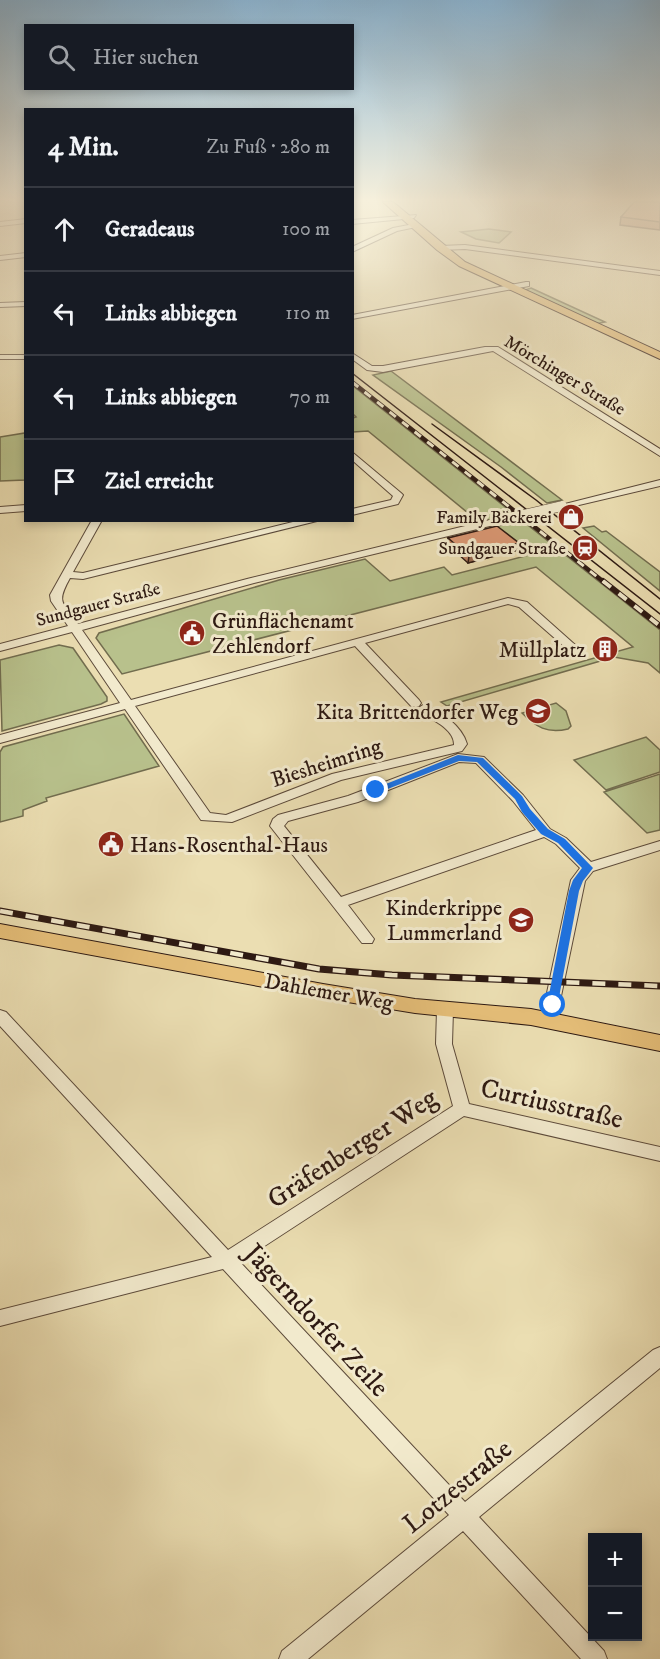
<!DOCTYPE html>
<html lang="de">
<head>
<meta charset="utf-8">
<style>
  body { margin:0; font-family:"IM FELL DW Pica",serif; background:#20242c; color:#f1f3f6 }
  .controls { position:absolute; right:18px; bottom:18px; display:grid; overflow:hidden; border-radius:0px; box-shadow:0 3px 9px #0003 }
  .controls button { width:54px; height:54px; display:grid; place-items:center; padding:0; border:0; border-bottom:2px solid #363941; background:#171b24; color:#f1f3f6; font:30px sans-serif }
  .stop { position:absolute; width:18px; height:18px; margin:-14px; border:4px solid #1a73e8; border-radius:50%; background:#fff }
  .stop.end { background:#1a73e8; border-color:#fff; box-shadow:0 2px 6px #0008 }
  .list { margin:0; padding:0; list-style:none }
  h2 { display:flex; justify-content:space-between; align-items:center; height:78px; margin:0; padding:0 24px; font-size:26px }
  h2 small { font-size:20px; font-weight:400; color:#9ea1a6 }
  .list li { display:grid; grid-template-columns:39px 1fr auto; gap:18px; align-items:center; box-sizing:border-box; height:84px; padding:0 24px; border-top:2px solid #363941 }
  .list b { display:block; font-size:22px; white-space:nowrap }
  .list em { font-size:20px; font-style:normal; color:#9ea1a6 }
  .icon { flex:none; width:33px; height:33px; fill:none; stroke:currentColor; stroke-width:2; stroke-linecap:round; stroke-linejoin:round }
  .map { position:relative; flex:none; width:660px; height:1659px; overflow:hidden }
  .search { position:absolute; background:#171b24; box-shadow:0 3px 9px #0003; left:24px; top:24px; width:330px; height:66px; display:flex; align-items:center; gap:15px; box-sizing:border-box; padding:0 21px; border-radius:0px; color:#9ea1a6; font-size:22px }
  .panel { position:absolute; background:#171b24; box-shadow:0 3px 9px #0003; left:24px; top:108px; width:330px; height:414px; border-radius:0px }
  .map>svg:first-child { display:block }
  .green { fill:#b8c18c; stroke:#726d4f; stroke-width:1.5 }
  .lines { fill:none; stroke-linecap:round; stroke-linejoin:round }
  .minor-casing { stroke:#5c4a3a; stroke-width:2 }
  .major-casing { stroke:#2d1912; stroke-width:2 }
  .minor { fill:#f2eacd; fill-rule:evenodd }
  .major { fill:#e6bf79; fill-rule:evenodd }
  .tram { stroke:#2d1912; stroke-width:1.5 }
  .rail-far2-casing { stroke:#2d1912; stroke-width:4.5 }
  .rail-far1-casing { stroke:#2d1912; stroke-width:6 }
  .rail-casing { stroke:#2d1912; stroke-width:7 }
  .rail-far2 { stroke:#f2eacd; stroke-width:3; stroke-dasharray:8; stroke-linecap:butt }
  .rail-far1 { stroke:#f2eacd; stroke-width:4; stroke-dasharray:10; stroke-linecap:butt }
  .rail { stroke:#f2eacd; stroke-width:4.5; stroke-dasharray:13; stroke-linecap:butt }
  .minor-bridge-casing { stroke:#5c4a3a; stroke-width:11; stroke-linecap:butt }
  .minor-bridge { stroke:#f2eacd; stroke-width:10 }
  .wall { fill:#bb8263; stroke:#2d1912; stroke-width:1.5 }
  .shaded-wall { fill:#996a50; stroke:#2d1912; stroke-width:1.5 }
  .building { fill:#da9773; stroke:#2d1912; stroke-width:1.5 }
  .route { fill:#1a73e8 }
  .labels { text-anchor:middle; stroke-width:6; stroke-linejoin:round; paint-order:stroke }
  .far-street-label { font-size:18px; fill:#2d1912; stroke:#f2eacd }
  .far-poi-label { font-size:18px; fill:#2d1912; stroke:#f2eacd; text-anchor:end }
  .poi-label { font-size:22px; fill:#2d1912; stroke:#f2eacd; text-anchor:end }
  .street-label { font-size:22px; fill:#2d1912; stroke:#f2eacd }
  .near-street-label { font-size:27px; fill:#2d1912; stroke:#f2eacd }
</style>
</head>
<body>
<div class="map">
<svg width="660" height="1659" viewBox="0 0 660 1659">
  <rect width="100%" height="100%" fill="#ebdeb2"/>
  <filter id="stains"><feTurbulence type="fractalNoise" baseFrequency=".00333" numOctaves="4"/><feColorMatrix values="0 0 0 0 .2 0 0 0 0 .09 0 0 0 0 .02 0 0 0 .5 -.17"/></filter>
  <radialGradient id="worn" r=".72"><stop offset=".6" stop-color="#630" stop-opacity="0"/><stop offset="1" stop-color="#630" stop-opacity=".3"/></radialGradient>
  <path class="green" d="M489 229 511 232 499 243 476 239 461 232Z
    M531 288 605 322 595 324 522 291Z
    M391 371 562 500 547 503 501 467 373 375Z
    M353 386 660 630V673L648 663 614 657 447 706 441 702 633 647 536 567 122 674 96 638 99 633 279 580 365 559 390 581 444 567 452 575 529 555 497 528 479 522 368 431 353 432V418L356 417 353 414Z
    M25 433V480L0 481V437Z
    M594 526 602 532 606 531 660 572V591L583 528Z
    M59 645 73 648 107 697V701L101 704 2 731 0 660Z
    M556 703 566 711 571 726 568 729C547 734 536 727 522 713Z
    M124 714 159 766 46 798 47 801 23 810V816L0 822V752L3 747Z
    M646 737 660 750V772L606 790 574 760Z
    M660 774V830L647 833 604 792Z"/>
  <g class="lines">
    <defs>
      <path id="minor" d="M416 215 414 218 352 224V220Z
        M26 219V223L0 226V222Z
        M414 224 416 227 397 231 352 252V247L393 228Z
        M465 245 660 271V275L465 249 440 250 436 248 440 246Z
        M26 253V257L0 260V256Z
        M526 282H529V286L352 319V315Z
        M26 302V306L0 307V303Z
        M485 347H498L660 449V456L493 351 383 372 367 370 352 359V353L372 366H383Z
        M0 355H26V359H0Z
        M352 452 401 493 403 495 398 504 352 515V509L391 500 393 496 352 460Z
        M660 480V486L562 509 557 506Z
        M26 505V511L0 513V507Z
        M494 519 499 522 498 524 254 583 82 630 131 700 508 598 527 602 582 651 584 653 582 655H574L519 607 508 604 365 643 419 700 421 703 419 706H411L355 646 135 706 210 813 226 815 332 774 454 745C455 729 431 719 419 712L417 709 423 705C440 710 462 726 467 744L462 751 341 780 232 822 201 820 125 709 0 743V735L120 703 72 632 0 651V644L68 626 51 601 50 595 92 520H102L73 572 83 573 301 520H321L83 579 70 578C56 603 62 602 78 624L247 579Z
        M458 754 484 757 523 795 550 829 566 838 591 862 660 841V850L593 871 585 881 555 1025H543L541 1021 571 880 580 868 556 844 544 837 348 905 374 939 372 943H362L270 826 273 819 278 815 348 796ZM459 762 476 763 513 801 536 830 341 897 284 826 288 821 358 802Z
        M445 1004 450 1006 453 1010 452 1044 469 1104 660 1147V1161L464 1116 240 1262 465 1502 653 1350 660 1347V1368L479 1517 604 1651 607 1659H581L463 1531 308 1659H279L282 1651 449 1515 223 1269 0 1326V1310L212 1257 0 1026V1010L6 1012 228 1250 453 1106 436 1044 437 1010 440 1006Z"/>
      <path id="major" d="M383 202H393L465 262 660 352V359L459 266 437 250Z
        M0 924 323 984 415 999 531 1009 660 1035V1051L531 1025 415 1013 323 998 0 938Z"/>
    </defs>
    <use href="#minor" class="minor-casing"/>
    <use href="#major" class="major-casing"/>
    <use href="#minor" class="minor"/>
    <use href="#major" class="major"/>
    <path class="tram" d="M352 373 660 614
      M432 424 536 500 660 599"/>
    <defs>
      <path id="rail-far2" d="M352 382 605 583"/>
      <path id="rail-far1" d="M603 581 660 626"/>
      <path id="rail" d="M0 911 319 969 392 975 660 986"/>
    </defs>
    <use href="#rail-far2" class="rail-far2-casing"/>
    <use href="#rail-far1" class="rail-far1-casing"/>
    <use href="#rail" class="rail-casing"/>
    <use href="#rail-far2" class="rail-far2"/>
    <use href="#rail-far1" class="rail-far1"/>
    <use href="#rail" class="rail"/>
    <defs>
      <path id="minor-bridge" d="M494 522 562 506"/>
    </defs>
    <use href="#minor-bridge" class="minor-bridge-casing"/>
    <use href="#minor-bridge" class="minor-bridge"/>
  </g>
  <path class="wall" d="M660 202V230L620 225 621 217Z
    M448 538 518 550 468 563 448 545Z"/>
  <path class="shaded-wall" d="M519 543 518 550 468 563 469 556Z"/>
  <path class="building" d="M634 202H660V222L621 217Z
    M497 526 519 543 469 556 448 538Z"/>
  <linearGradient id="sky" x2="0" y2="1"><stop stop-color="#8bb6d5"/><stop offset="0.46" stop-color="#f6f0dc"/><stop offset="1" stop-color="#f6f0dc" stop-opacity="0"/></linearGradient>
  <rect width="660" height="435" fill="url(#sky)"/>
  <path class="route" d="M458 755 483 758 522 796 530 809 548 829 565 839 593 868 583 881 579 891 557 1008H549L547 1005 569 891 573 880 582 868 558 843 541 834 522 812 515 799 477 762 459 761 380 792 371 790Z"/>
  <defs>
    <symbol id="shop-disc" viewBox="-11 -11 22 22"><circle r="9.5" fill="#8f2418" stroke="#f2eacd"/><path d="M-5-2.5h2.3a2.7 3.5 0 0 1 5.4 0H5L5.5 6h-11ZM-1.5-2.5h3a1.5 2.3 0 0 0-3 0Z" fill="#fff"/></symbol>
    <symbol id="station-disc" viewBox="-11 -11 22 22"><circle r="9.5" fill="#8f2418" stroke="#f2eacd"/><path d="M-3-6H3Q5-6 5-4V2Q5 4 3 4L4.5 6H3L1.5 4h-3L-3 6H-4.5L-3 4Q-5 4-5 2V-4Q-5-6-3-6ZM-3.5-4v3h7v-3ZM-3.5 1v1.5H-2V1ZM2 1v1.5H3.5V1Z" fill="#fff"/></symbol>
    <symbol id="civic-disc" viewBox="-11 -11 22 22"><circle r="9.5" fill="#8f2418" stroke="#f2eacd"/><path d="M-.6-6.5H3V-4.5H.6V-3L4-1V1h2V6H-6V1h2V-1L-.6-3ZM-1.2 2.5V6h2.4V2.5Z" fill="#fff"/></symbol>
    <symbol id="building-disc" viewBox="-11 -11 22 22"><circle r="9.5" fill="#8f2418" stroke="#f2eacd"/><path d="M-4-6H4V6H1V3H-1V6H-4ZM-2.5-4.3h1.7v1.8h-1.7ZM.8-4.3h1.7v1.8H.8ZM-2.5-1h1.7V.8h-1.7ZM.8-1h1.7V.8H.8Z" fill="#fff"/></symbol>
    <symbol id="school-disc" viewBox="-11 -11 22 22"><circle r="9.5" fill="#8f2418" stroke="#f2eacd"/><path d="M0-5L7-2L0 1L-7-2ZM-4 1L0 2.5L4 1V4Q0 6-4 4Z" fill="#fff"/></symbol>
  </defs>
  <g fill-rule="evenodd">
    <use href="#shop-disc" x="556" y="502" width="30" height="30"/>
    <use href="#station-disc" x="570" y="533" width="30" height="30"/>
    <use href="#civic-disc" x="177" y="618" width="30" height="30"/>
    <use href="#building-disc" x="590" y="634" width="30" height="30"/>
    <use href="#school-disc" x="523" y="696" width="30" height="30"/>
    <use href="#civic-disc" x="96" y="829" width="30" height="30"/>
    <use href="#school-disc" x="506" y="905" width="30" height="30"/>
  </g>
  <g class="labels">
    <g class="far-street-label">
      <text transform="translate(565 375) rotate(31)" y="6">Mörchinger Straße</text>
      <text transform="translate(98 604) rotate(-15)" y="6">Sundgauer Straße</text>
    </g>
    <g class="far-poi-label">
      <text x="552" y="523">Family Bäckerei</text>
      <text x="566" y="554">Sundgauer Straße</text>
    </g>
    <g class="poi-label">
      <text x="212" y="628" text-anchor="start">Grünflächenamt<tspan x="212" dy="25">Zehlendorf</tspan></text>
      <text x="586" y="657">Müllplatz</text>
      <text x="518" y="719">Kita Brittendorfer Weg</text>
      <text x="130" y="852" text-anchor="start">Hans-Rosenthal-Haus</text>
      <text x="502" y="915">Kinderkrippe<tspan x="502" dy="25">Lummerland</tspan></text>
    </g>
    <g class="street-label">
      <text transform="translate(326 762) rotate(-18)" y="8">Biesheimring</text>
      <text transform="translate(329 991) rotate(10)" y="8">Dahlemer Weg</text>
    </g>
    <g class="near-street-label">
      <text transform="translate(552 1103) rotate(13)" y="9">Curtiusstraße</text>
      <text transform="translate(352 1148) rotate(-33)" y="9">Gräfenberger Weg</text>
      <text transform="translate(317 1320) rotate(47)" y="9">Jägerndorfer Zeile</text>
      <text transform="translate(457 1486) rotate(-39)" y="9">Lotzestraße</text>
    </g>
  </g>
  <rect width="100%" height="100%" filter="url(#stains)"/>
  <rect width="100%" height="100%" fill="url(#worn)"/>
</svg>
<div class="controls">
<button>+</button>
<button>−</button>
</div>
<div class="stop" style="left:553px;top:1005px"></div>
<div class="stop end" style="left:376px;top:790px"></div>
<div class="search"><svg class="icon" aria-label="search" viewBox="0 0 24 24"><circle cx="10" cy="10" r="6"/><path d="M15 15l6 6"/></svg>Hier suchen</div>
<section class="panel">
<h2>4 Min.<small>Zu Fuß · 280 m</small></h2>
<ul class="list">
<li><svg class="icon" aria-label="ahead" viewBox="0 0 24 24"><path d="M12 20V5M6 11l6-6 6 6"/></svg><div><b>Geradeaus</b></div><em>100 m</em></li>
<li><svg class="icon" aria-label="left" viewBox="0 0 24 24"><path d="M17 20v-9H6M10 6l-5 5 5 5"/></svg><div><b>Links abbiegen</b></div><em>110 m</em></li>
<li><svg class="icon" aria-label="left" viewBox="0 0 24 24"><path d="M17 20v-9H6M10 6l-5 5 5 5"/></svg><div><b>Links abbiegen</b></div><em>70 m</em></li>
<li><svg class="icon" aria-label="arrive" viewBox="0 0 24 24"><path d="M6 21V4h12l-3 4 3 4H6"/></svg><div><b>Ziel erreicht</b></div></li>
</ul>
</section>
</div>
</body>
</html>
